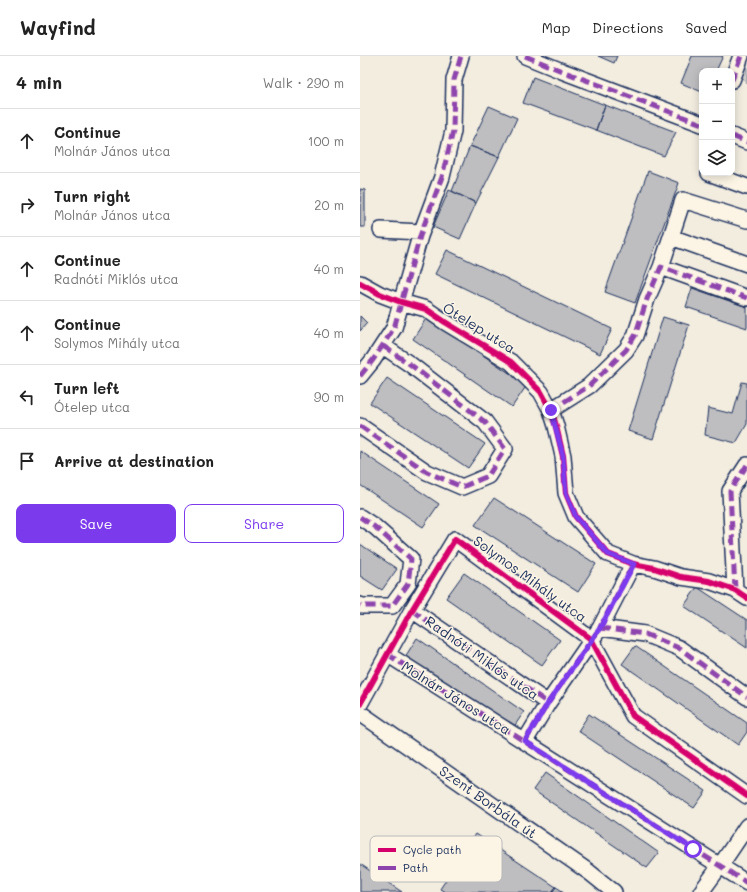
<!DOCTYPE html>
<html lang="en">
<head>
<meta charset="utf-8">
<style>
  body { margin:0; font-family:Mali,sans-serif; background:#f6f6f6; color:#222 }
  .controls { position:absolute; right:12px; top:12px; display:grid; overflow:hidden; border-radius:8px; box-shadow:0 2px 10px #0003 }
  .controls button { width:36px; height:36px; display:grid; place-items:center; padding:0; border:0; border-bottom:1px solid #e0e0e0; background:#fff; color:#222; font:20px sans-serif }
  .stop { position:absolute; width:12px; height:12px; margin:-9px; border:3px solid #7c3aed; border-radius:50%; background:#fff }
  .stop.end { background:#7c3aed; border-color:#fff; box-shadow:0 1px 4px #0008 }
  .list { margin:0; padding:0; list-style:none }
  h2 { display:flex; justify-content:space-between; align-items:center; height:52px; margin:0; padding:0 16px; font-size:17px }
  h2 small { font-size:13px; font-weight:400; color:#767676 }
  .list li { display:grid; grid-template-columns:26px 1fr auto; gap:12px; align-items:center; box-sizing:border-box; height:64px; padding:0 16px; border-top:1px solid #e0e0e0 }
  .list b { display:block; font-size:15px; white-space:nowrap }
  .list p { margin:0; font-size:13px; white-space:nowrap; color:#767676 }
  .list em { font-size:13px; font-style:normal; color:#767676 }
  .actions { display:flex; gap:8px; padding:12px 16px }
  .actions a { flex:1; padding:9px 0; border:1px solid #7c3aed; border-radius:8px; text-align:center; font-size:14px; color:#7c3aed }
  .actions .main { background:#7c3aed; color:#fff }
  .icon { flex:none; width:22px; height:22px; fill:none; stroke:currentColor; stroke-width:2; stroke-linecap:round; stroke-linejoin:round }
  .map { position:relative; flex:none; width:387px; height:836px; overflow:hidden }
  header { display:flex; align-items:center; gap:24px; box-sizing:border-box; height:56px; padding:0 20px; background:#fff; border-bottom:1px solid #e0e0e0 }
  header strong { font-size:19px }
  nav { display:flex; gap:22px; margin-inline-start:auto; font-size:14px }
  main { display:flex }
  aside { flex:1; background:#fff }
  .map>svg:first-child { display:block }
  .green { fill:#d3d1cc; stroke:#778095 }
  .building { fill:#bebec0; stroke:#1b2f5e }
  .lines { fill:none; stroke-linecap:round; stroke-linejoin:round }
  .minor-casing { stroke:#1b2f5e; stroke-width:18 }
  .minor { stroke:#fcf5e5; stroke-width:15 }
  .quiet { stroke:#8e44ad; stroke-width:5; stroke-dasharray:10 5; stroke-linecap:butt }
  .cycleway-casing { stroke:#fcf5e5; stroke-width:8 }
  .cycleway { stroke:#d6006c; stroke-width:6 }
  .route { stroke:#7c3aed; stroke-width:5 }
  .labels { text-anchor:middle; stroke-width:3; stroke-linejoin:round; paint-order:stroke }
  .street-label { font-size:14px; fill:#1b2f5e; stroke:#fcf5e5 }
  .key { fill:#fcf5e5; stroke:#b8babc; stroke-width:1 }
  .key-label { font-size:11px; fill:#1b2f5e }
</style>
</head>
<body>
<header>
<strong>Wayfind</strong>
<nav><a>Map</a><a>Directions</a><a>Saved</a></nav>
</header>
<main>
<aside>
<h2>4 min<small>Walk · 290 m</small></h2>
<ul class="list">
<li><svg class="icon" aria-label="ahead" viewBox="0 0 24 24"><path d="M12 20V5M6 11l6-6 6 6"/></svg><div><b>Continue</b><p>Molnár János utca</p></div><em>100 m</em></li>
<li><svg class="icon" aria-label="right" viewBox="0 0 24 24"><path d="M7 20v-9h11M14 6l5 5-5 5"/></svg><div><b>Turn right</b><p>Molnár János utca</p></div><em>20 m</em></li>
<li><svg class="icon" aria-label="ahead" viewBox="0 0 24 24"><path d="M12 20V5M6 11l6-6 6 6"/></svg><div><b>Continue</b><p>Radnóti Miklós utca</p></div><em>40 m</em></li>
<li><svg class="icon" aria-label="ahead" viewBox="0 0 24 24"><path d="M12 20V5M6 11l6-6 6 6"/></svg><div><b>Continue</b><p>Solymos Mihály utca</p></div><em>40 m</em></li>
<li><svg class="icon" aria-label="left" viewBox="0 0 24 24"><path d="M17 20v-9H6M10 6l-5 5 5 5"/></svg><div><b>Turn left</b><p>Ótelep utca</p></div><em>90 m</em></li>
<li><svg class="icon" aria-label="arrive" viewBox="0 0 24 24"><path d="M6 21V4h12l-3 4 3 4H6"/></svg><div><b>Arrive at destination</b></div></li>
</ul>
<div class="actions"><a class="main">Save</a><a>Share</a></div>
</aside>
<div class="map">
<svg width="387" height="836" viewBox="0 0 387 836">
  <rect width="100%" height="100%" fill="#f3ede0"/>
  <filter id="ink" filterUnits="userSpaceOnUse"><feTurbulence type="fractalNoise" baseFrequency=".025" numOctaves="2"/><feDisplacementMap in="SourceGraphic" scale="8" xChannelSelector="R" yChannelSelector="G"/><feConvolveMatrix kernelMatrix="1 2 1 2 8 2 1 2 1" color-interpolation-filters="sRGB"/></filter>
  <g filter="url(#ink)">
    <path class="green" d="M387 4V28L381 19Z"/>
    <path class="building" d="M238 0H257L254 7Z
      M332 0H363L356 15H342V36L321 27Z
      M173 21 245 49 236 74 163 47Z
      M245 49 316 76 304 100 236 74Z
      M129 50 157 62 139 101 110 90Z
      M110 90 139 101 116 147 92 135Z
      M288 115 319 127 275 247 245 236Z
      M0 133 5 134V171H0Z
      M89 134 116 147 100 183 73 171Z
      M87 194 252 273 240 298 75 218Z
      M332 232 387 251V272L326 251Z
      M0 260 7 267 0 275Z
      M67 261 167 329 152 351 53 283Z
      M303 261 329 269 293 383 268 375Z
      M27 322 125 388 108 412 10 347Z
      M382 326 387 327V368L376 387 345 379 348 352 373 358Z
      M0 395 79 448 63 471 0 429Z
      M134 442 236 508 218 536 115 469Z
      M0 488 37 513 22 534 0 520Z
      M104 517 200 584 182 609 86 542Z
      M337 531 387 564V592L324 550Z
      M57 582 164 656 151 675 45 601Z
      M275 590 387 667V676L378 689 262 608Z
      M229 658 346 735 334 752 218 675Z
      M185 717 299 797 287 812 173 734Z
      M116 778 196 831 192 836H85L80 833Z
      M0 808 42 836H0Z
      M196 831 204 836H192Z"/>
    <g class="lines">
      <defs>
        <path id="minor" d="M165 0 202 15 342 68
          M372 24 381 0
          M372 80 387 86
          M349 117 387 131
          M21 174 61 176
          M311 181 387 208
          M301 211 323 144 387 164
          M0 227 20 238 41 246 66 253 85 266 151 306 181 336 191 354 196 370 203 400 206 437 216 461 248 498 273 508 294 512 321 521 349 525 375 534 387 542
          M0 320 13 304 34 272 60 180 82 121 93 75 94 24 101 0
          M191 354 229 330 266 294 275 280 287 243 301 211 387 242
          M0 370 67 416 102 431 128 420 145 393 125 366 51 309 23 290
          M0 461 15 471 51 503 48 528 32 550H2L0 549
          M375 534 370 435 387 409
          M52 554 188 647
          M240 572 285 578 319 592 387 641
          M27 598 387 827
          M0 648 52 554 95 483 231 583 273 660 387 740
          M0 657 229 816 254 836
          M165 685 188 647 240 572 273 508
          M341 836 360 810 387 770"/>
      </defs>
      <use href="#minor" class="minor-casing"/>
      <use href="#minor" class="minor"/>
      <path class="quiet" d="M165 0 202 15 342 68
        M372 24 381 0
        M372 80 387 86
        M0 320 13 304 34 272 60 180 82 121 93 75 94 24 101 0
        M191 354 229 330 266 294 275 280 287 243 301 211 387 242
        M0 370 67 416 102 431 128 420 145 393 125 366 51 309 23 290
        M0 461 15 471 51 503 48 528 32 550H2L0 549
        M375 534 370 435 387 409
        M52 554 188 647
        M240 572 285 578 319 592 387 641
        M27 598 387 827
        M165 685 188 647 240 572 273 508"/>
      <defs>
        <path id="cycleway" d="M0 227 20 238 41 246 66 253 85 266 151 306 181 336 191 354 196 370 203 400 206 437 216 461 248 498 273 508 294 512 321 521 349 525 375 534 387 542
          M0 648 52 554 95 483 231 583 273 660 387 740"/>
      </defs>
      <use href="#cycleway" class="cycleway-casing"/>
      <use href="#cycleway" class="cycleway"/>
    </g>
  </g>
  <g class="lines" filter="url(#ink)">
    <path class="route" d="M191 354 203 400 206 437 216 461 248 498 274 508 240 572 188 647 165 685 333 793"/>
  </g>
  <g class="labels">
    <g class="street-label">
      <text transform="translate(119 272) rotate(32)" y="5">Ótelep utca</text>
      <text transform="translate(170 523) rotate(36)" y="5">Solymos Mihály utca</text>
      <text transform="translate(122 602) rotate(35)" y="5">Radnóti Miklós utca</text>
      <text transform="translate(96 642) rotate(32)" y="5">Molnár János utca</text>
      <text transform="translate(128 746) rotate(35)" y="5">Szent Borbála út</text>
    </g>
  </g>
  <rect x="10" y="780" width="132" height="46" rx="6" class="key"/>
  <rect x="18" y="792" width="18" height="4" fill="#d6006c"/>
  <rect x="18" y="810" width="18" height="4" fill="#8e44ad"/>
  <g class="key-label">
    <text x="43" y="798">Cycle path</text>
    <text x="43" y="816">Path</text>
  </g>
</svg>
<div class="controls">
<button>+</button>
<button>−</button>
<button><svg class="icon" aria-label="layers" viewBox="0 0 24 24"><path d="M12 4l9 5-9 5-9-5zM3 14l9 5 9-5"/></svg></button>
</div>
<div class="stop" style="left:333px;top:793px"></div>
<div class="stop end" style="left:191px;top:354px"></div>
</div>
</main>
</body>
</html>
